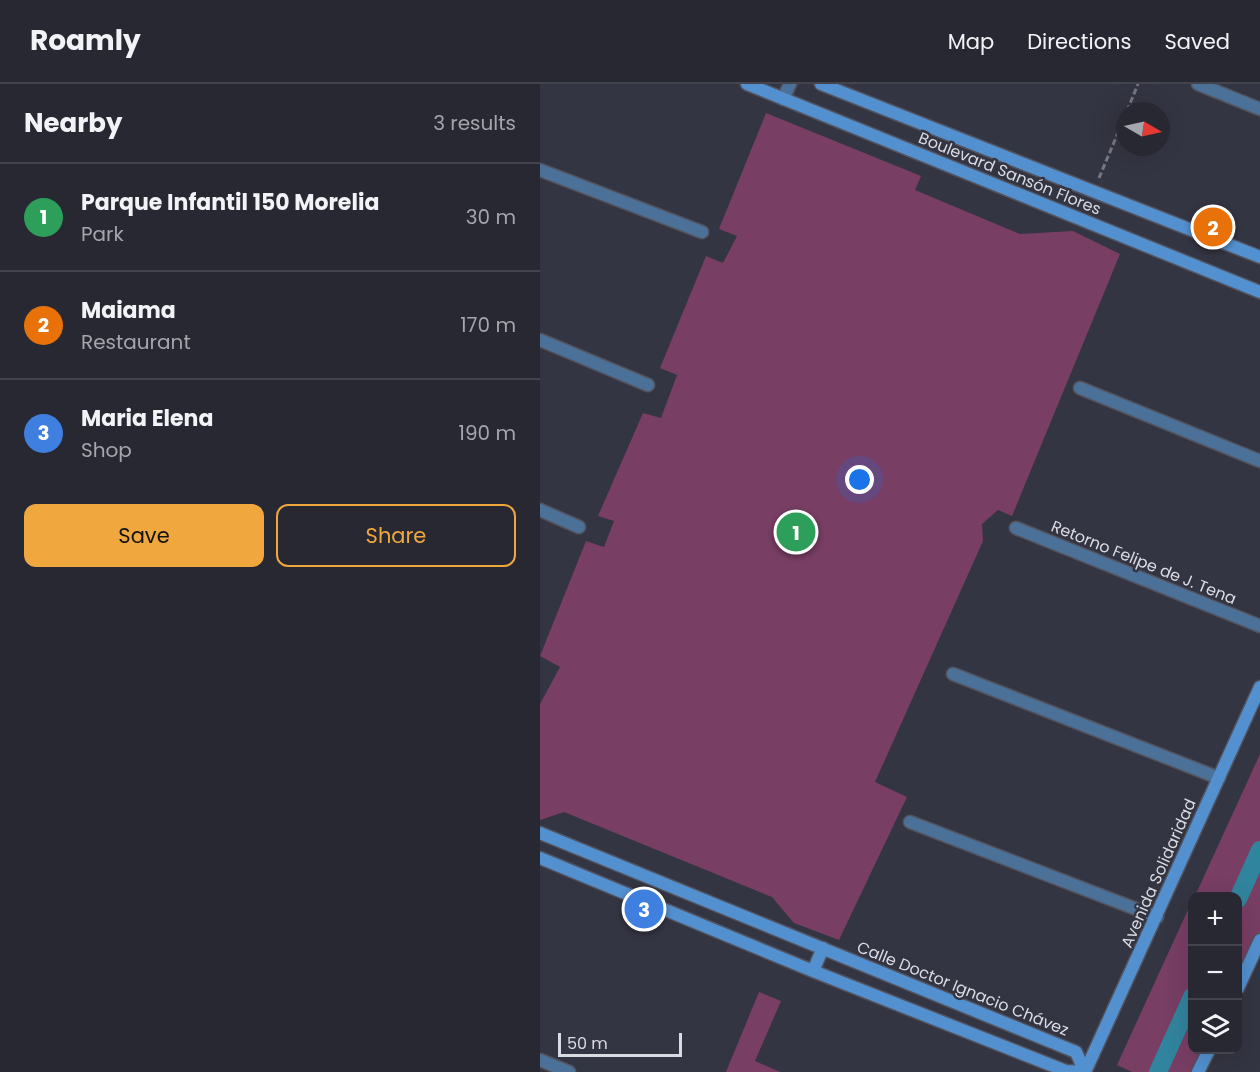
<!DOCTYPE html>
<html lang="en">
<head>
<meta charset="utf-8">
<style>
  body { margin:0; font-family:Poppins,sans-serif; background:#33343e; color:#f1f3f6 }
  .controls { position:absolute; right:18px; bottom:18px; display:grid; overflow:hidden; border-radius:12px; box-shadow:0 6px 24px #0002 }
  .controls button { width:54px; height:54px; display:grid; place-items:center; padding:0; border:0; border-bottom:2px solid #43444d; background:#272832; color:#f1f3f6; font:30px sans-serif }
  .compass { position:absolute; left:576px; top:18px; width:54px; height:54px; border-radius:50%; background:#272832; box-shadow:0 6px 24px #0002; rotate:99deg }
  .scale { position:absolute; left:18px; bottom:15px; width:124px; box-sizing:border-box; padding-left:6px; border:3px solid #dadbe3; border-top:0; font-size:16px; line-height:21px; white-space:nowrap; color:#dadbe3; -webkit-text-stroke:4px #343542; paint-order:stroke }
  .you { position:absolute; left:320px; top:396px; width:21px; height:21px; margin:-15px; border:4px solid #fff; border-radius:50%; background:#1a73e8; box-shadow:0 0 0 9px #1a73e833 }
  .badge { display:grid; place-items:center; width:39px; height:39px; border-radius:50%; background:#efa73e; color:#fff; font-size:20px; font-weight:700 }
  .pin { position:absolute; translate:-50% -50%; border:3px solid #fff; box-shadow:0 2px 6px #0006 }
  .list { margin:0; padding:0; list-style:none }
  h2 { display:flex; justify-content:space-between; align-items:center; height:78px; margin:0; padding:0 24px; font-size:26px }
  h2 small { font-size:20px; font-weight:400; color:#a4a6ac }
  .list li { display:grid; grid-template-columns:39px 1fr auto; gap:18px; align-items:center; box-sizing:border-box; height:108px; padding:0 24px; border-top:2px solid #43444d }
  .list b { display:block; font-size:22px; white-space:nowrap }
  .list p { margin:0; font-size:20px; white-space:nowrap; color:#a4a6ac }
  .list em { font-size:20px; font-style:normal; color:#a4a6ac }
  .actions { display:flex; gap:12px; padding:18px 24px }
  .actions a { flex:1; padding:14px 0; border:2px solid #efa73e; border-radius:12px; text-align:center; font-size:21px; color:#efa73e }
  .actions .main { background:#efa73e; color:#111 }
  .icon { flex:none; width:33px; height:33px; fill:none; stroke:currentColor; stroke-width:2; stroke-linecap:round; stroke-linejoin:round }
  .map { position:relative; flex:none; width:720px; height:988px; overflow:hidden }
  header { display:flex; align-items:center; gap:36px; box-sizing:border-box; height:84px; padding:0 30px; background:#272832; border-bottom:2px solid #43444d }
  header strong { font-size:28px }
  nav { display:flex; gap:33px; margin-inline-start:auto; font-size:21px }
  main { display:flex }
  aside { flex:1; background:#272832 }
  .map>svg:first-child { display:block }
  .green { fill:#783e64 }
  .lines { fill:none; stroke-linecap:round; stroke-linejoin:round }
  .canal { stroke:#31849d; stroke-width:18 }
  .street-casing { stroke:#52535f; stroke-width:15 }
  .secondary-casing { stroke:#52535f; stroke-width:15 }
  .path { stroke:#767782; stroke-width:3; stroke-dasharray:6 3; stroke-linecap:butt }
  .street { stroke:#4b7199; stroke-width:12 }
  .secondary { stroke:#5390cf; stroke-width:12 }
  .labels { text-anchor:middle; stroke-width:5; stroke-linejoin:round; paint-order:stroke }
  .street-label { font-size:16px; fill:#dadbe3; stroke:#343542 }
</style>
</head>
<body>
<header>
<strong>Roamly</strong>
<nav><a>Map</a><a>Directions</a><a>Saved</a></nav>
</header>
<main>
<aside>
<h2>Nearby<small>3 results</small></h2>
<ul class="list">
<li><span class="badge" style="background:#2e9e5b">1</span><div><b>Parque Infantil 150 Morelia</b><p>Park</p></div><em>30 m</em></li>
<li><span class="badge" style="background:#e8710a">2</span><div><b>Maiama</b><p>Restaurant</p></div><em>170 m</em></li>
<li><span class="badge" style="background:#3f7fe0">3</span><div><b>Maria Elena</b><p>Shop</p></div><em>190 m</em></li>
</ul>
<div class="actions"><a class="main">Save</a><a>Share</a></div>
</aside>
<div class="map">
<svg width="720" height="988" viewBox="0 0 720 988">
  <rect width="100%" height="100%" fill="#343542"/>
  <path class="green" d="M226 29 381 92 375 106 480 150 533 147 580 170 472 432 458 426 442 440 443 457 335 698 367 713 299 856 254 839 232 813 24 728 0 736V620L20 583 0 572 46 457 64 463 74 437 58 432 103 329 121 334 137 291 120 284 166 172 183 179 197 152 179 145Z
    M720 670V866L698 915V812H655Z
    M652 817V966H674L664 988H592L577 981Z
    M219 908 241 917 215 977 240 988H186Z"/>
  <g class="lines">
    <path class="canal" d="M698 815 720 766
      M618 988 652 913"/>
    <defs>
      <path id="street" d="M658 0 720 25
        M243 15 250 0
        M0 86 162 148
        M0 256 108 301
        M540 304 720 377
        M0 426 39 443
        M476 444 720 542
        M413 590 679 694
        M370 738 617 833
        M0 976 29 988"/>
      <path id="secondary" d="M207 0 720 208
        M281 0 720 173
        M0 749 536 968 545 988
        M0 774 273 887 526 987 545 988
        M273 887 283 864
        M698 904 720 856
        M545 988 720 603
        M658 988 669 966"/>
    </defs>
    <use href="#street" class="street-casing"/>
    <use href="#secondary" class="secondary-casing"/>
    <path class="path" d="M587 27 598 0
      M559 94 585 32"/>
    <use href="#street" class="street"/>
    <use href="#secondary" class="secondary"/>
  </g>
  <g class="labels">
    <g class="street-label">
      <text transform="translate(470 89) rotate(22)" y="6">Boulevard Sansón Flores</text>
      <text transform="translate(604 478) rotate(22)" y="6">Retorno Felipe de J. Tena</text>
      <text transform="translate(618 789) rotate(-66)" y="6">Avenida Solidaridad</text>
      <text transform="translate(423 904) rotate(22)" y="6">Calle Doctor Ignacio Chávez</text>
    </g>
  </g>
</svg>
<div class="controls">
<button>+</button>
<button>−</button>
<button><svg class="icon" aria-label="layers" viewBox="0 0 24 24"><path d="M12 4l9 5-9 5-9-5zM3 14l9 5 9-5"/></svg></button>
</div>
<svg class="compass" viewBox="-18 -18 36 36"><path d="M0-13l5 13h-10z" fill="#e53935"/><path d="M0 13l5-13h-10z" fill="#a4a6ac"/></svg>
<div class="scale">50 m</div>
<div class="you"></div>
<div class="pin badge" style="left:256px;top:448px;background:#2e9e5b">1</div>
<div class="pin badge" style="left:673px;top:143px;background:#e8710a">2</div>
<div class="pin badge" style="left:104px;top:825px;background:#3f7fe0">3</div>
</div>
</main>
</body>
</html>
